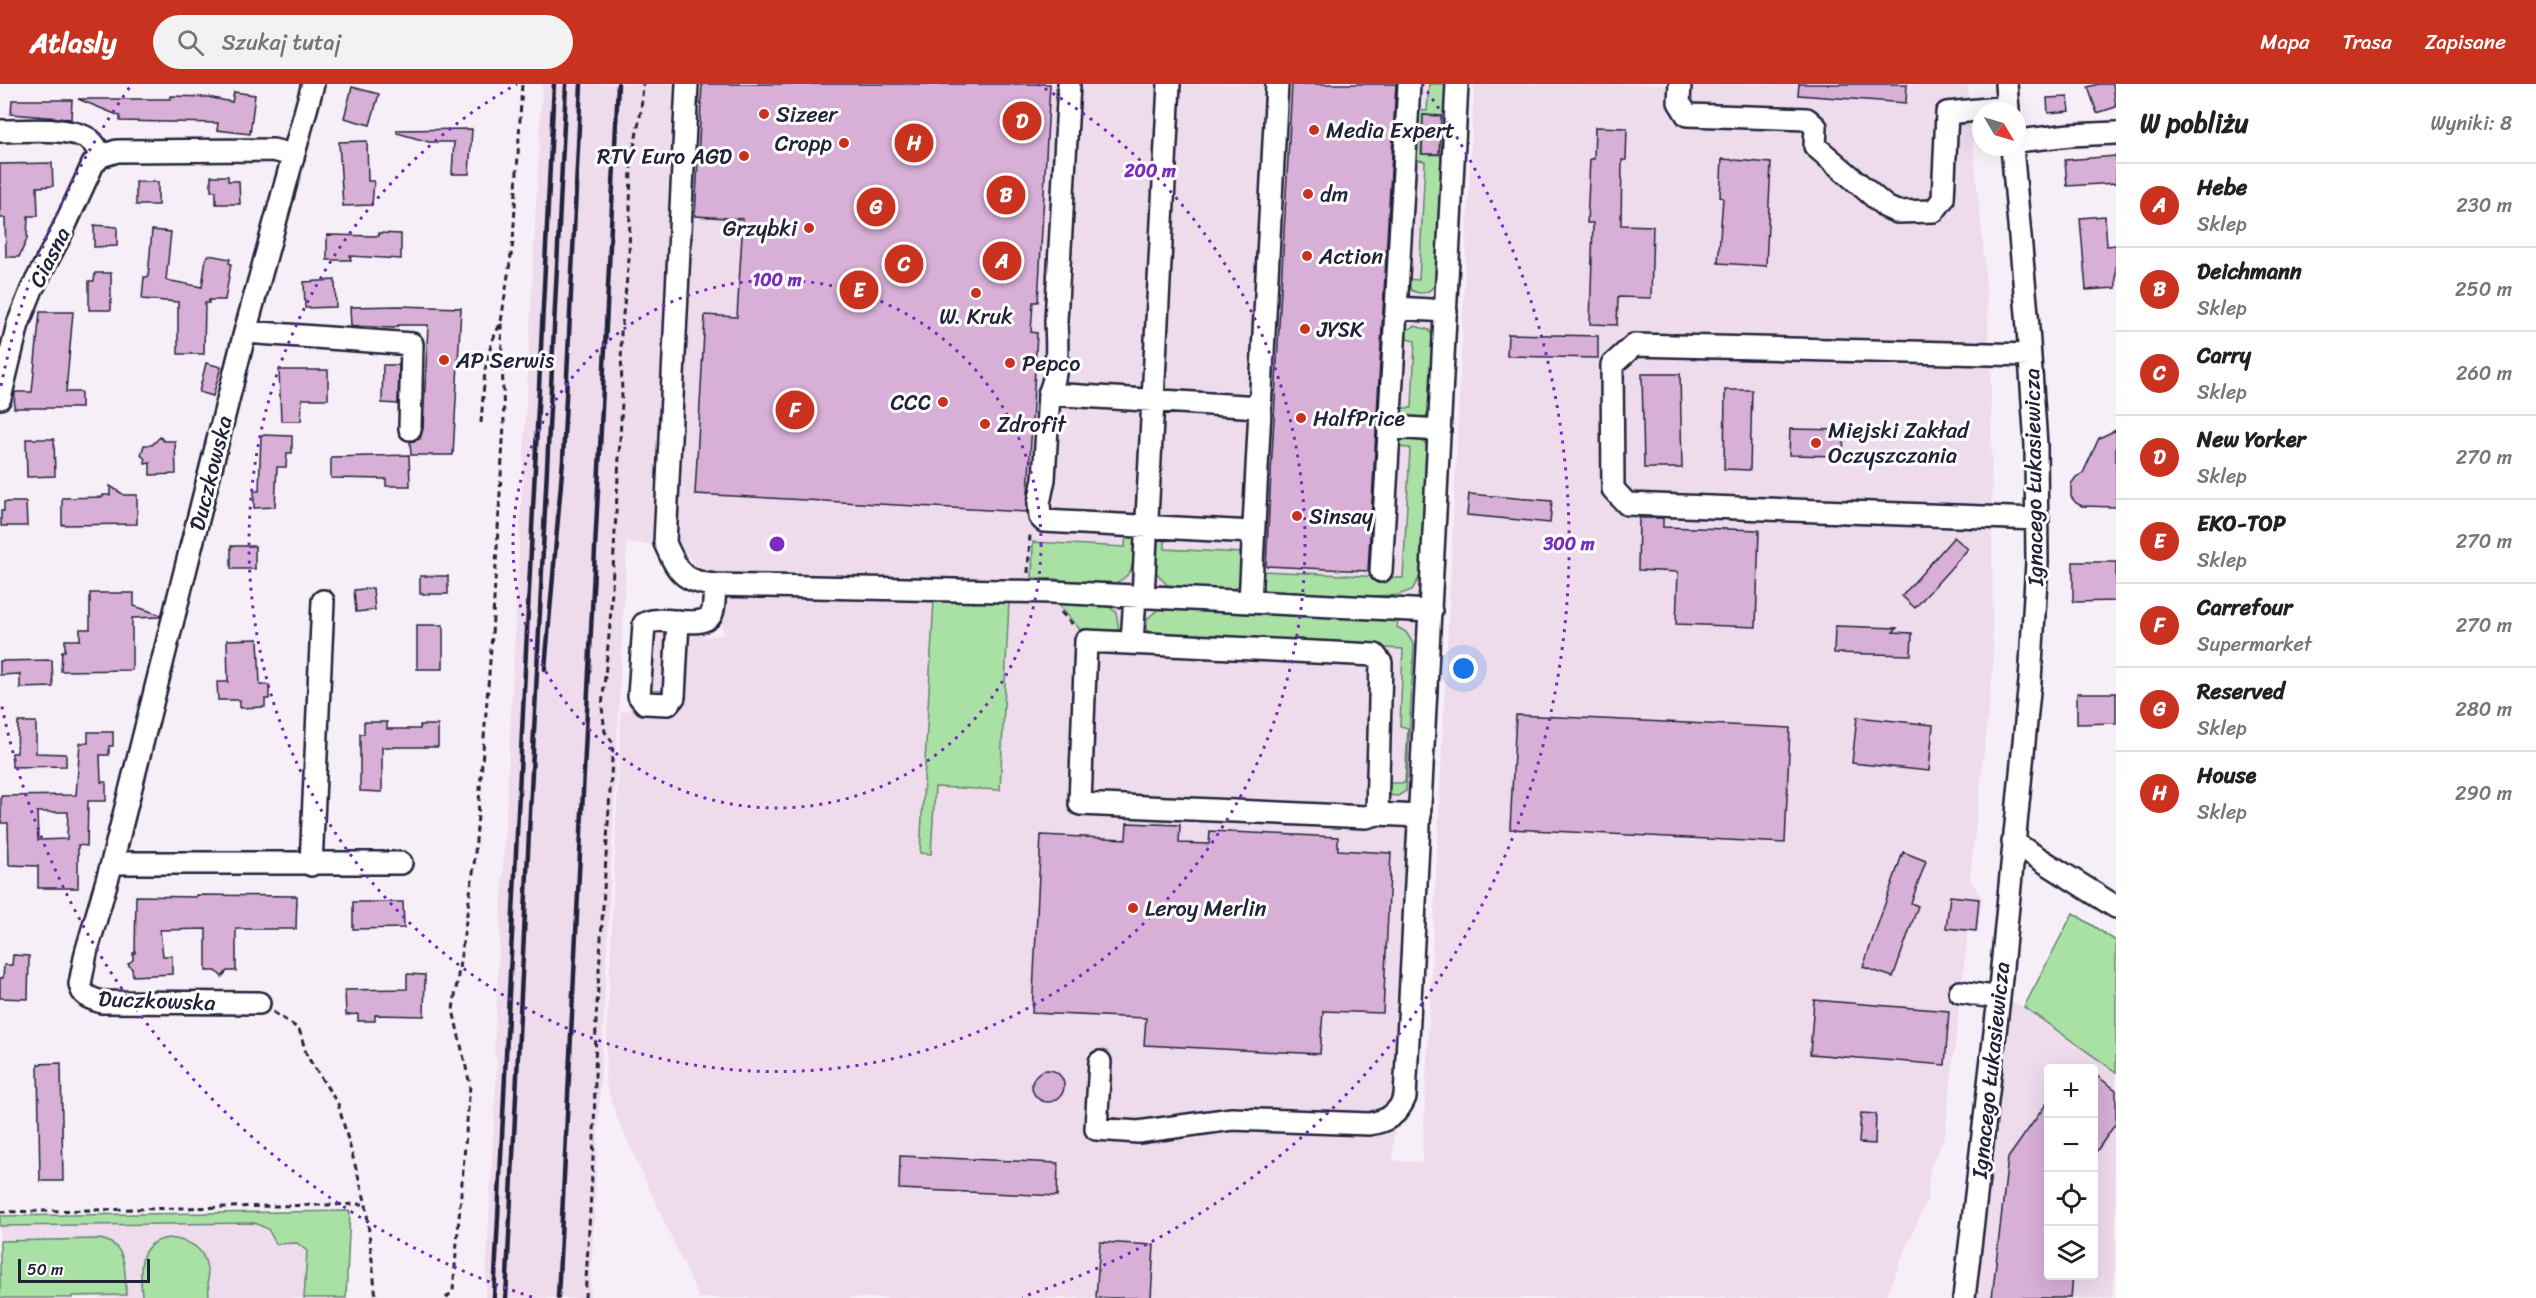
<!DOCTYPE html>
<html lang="pl">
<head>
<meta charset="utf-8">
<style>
  body { margin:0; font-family:Sriracha,sans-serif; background:#f2f2f2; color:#202124 }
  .controls { position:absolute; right:18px; bottom:18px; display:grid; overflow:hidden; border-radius:6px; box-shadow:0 6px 24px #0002 }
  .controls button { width:54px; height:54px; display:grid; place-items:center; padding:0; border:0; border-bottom:2px solid #e0e0e0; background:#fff; color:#202124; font:30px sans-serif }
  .compass { position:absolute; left:1972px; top:18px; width:54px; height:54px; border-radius:50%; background:#fff; box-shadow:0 6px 24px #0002; rotate:128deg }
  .scale { position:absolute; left:18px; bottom:15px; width:132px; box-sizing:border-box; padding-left:6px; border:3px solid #22223b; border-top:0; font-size:16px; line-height:21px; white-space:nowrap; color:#22223b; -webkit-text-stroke:4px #fff; paint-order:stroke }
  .you { position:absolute; left:1464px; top:585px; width:21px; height:21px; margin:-15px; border:4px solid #fff; border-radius:50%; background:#1a73e8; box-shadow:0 0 0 9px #1a73e833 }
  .badge { display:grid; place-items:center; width:39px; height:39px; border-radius:50%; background:#c8321e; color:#fff; font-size:20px; font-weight:700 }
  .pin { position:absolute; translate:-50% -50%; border:3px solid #fff; box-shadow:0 2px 6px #0006 }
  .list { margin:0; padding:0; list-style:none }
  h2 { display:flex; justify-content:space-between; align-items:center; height:78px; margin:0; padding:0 24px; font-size:26px }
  h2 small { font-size:20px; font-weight:400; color:#757577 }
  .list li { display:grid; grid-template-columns:39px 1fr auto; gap:18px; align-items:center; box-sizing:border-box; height:84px; padding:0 24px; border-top:2px solid #e0e0e0 }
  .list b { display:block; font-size:22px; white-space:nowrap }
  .list p { margin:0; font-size:20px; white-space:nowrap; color:#757577 }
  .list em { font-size:20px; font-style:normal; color:#757577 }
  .icon { flex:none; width:33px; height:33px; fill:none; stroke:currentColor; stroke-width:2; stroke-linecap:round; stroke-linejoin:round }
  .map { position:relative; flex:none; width:2116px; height:1214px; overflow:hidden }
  header { display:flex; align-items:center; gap:36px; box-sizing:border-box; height:84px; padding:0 30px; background:#c8321e; color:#fff }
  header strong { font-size:28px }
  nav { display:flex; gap:33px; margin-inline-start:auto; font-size:21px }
  .search { width:420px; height:54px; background:#f2f2f2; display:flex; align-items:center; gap:15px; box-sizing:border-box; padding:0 21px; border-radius:33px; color:#757577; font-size:22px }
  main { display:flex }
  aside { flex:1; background:#fff }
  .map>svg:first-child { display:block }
  .built { fill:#eedced; fill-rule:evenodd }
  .green { fill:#a9e1a5; stroke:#668270; stroke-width:1.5 }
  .building { fill:#d8afd6; stroke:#22223b; stroke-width:1.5; fill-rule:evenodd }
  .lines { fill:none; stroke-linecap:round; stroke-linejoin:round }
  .minor-casing { stroke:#22223b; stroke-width:26 }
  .path { stroke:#22223b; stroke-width:3; stroke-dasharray:6 4.5; stroke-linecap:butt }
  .minor { stroke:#fff; stroke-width:21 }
  .rail { stroke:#22223b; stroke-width:4.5 }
  .ring { fill:none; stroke:#7b2cbf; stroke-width:3; stroke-dasharray:3 6 }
  .poi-dot { fill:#c8321e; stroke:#fff; stroke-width:2 }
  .labels { text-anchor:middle; stroke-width:6; stroke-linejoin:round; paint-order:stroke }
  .poi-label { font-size:22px; fill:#22223b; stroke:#fff; text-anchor:start }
  .street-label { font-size:22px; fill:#22223b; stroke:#fff }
  .centre { fill:#7b2cbf; stroke:#fff; stroke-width:3 }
  .ring-label { font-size:18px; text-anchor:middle; font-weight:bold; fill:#7b2cbf; stroke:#fff; stroke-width:6; stroke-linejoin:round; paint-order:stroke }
</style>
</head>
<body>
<header>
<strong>Atlasly</strong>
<div class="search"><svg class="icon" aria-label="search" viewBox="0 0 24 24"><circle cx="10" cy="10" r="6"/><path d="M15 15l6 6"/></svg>Szukaj tutaj</div>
<nav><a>Mapa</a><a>Trasa</a><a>Zapisane</a></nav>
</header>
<main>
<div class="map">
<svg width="2116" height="1214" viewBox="0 0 2116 1214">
  <rect width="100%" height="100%" fill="#f7eff7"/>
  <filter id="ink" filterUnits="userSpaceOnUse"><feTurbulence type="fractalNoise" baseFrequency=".0167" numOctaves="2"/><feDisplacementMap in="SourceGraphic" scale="12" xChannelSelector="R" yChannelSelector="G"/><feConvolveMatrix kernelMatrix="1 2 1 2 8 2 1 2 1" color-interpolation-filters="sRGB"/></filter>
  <g filter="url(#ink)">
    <path class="built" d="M542 0H1448L1393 1076 1422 1079 1474 0H1967L1984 171 1991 286 1993 584 1970 795 1982 814 1978 848H1968L1945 1051 1930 1085 1927 1115 1885 1214H699L617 1034 605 998 621 626 629 627 635 526 698 529 704 553 722 551 723 520 728 511 934 515 920 768 930 770 934 703 1000 706 1009 498 719 490 696 482 681 462 627 459 590 1214H485L497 977 494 969Z
      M1999 914 2024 923 2116 988V1173L2112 1214H1963ZM2048 984H2094V1192H2048Z
      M350 1127 346 1214H0V1132Z"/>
    <path class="green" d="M1429 0H1448L1446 32 1423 31 1421 70 1444 71 1436 200C1429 209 1421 212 1411 206L1406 195 1419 196 1425 77 1412 75 1415 26 1427 27Z
      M1415 242 1429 246 1434 254 1432 324 1423 335 1404 334 1399 328V324H1412L1415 257 1403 254 1408 245Z
      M1405 354H1418L1428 362 1423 488 1412 506 1398 511 1344 513 1267 508C1259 503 1261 495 1261 487L1403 494 1410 364 1396 363 1398 357Z
      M1126 450 1131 451C1137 457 1135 465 1134 473 1131 512 1084 500 1058 499L1057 495 1032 494 1033 458 1125 463Z
      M1165 452V465L1243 469 1240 501 1229 507 1167 501 1155 487 1156 455Z
      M934 515 1009 517 1000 706 935 703 931 770 920 769Z
      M1056 518 1105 520 1116 528 1119 546 1082 548Z
      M1157 523 1398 537 1397 543 1406 548 1414 561 1406 707 1398 712 1386 711 1385 699H1405L1408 644 1400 642 1403 565 1155 552 1147 546V535L1156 527Z
      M2073 829 2116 857V988L2024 923Z
      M350 1127 346 1214H304L307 1167 297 1159 276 1160 268 1145 255 1139 0 1142V1132Z
      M168 1154C210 1158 207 1180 209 1214H142C141 1187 134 1160 168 1154Z
      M99 1155C128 1159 125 1187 126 1211L72 1212V1214H0V1157Z"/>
    <path class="building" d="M702 0H1050L1038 218H1033L1031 248 1037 249 1027 428 695 410 705 231 737 233 743 135 695 132Z
      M1292 0H1396L1368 487 1266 482Z
      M1799 0H1907L1906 19 1798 11Z
      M2098 0H2113L2116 23 2097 29 2088 3Z
      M352 3 379 10 370 41 344 34Z
      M234 8 255 11 250 50 217 46 218 39 120 37V32L78 15H171V12L208 13 232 18Z
      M2068 13 2070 27 2048 29 2047 14Z
      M12 16H72L71 35 11 30Z
      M1423 31 1441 32 1439 70H1422Z
      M1595 43 1627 44 1626 76H1622L1621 141 1653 142 1651 214 1618 213 1617 241 1590 240 1593 139H1587L1590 75H1594Z
      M472 45 469 90H452L454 58H429L397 49V46Z
      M367 57 368 97H374L372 121 343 122 339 58Z
      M2116 72V99L2067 102 2065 76Z
      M1722 75 1771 79 1766 182 1718 179 1723 114 1720 113Z
      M52 79 53 102 37 103 38 132H28L27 155 19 173H6L5 134H0V80Z
      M211 92H228V97H239L240 120H216V107H211Z
      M136 98H158V121H136Z
      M2105 132 2107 162 2116 161V204L2086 206 2080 134Z
      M94 141 117 143V162L94 163Z
      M152 146 171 148 166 196 202 203 206 174 209 171 230 175 229 179 231 180 225 216H209V219H205L204 270H178V218L142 215 144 193H148Z
      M379 149 401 150V175L350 172 351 176H327V151L379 152Z
      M95 189H111V226H89V197H94Z
      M335 196 336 223 305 224 304 198Z
      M400 222 461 224 453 371H411L410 358 420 355 423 345 428 241H399L394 244 351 242 350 223Z
      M40 228H73L66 308H81V324H14L15 308H32Z
      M1508 250 1598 252V274L1507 272Z
      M206 279 221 283 213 312 199 308Z
      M383 281H399L398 320 382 319Z
      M279 286H328V315H302L301 337H281Z
      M1642 290H1680L1682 384H1644Z
      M1725 306H1752L1750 386 1724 385Z
      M1790 345 1844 346 1843 372 1789 371Z
      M2116 346V423L2082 422 2076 419 2071 413V400L2076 393 2083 389 2099 354Z
      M261 351 292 352V369H287L286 383H277L275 423 254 424V407H259Z
      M160 353 164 357H175L176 390 150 391V379L145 380V375L141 371 144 361H152Z
      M26 355H54L55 392 27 393Z
      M409 371 410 402H386V395L331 394V373Z
      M110 402 124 411H137V440L62 441V414L103 413V411H110Z
      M1469 410 1552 417 1550 439 1467 431Z
      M4 418H26L27 442H1V427H4Z
      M1639 434H1663V443L1759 446 1756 543 1676 540 1678 488 1638 486Z
      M1954 453 1968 465 1915 524 1902 512Z
      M231 462H255V485H231Z
      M2073 478H2116V517L2073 518Z
      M420 492H448V510H420Z
      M373 504 375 526 356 528 354 506Z
      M90 509H134V522L161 531 160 533 132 534V586L61 587 62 567H65V556H80V545H90Z
      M417 541H443V585H417Z
      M1835 542 1897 544 1893 548 1912 549 1911 571 1834 569Z
      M258 555 260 601H269V615H265V623L240 624V616H218L217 598H228L227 556Z
      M52 576 53 603 20 604V590L0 591V577Z
      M2077 609H2116V639L2077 640Z
      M1516 631 1790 644 1785 759 1510 745Z
      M1857 633 1933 641 1929 687 1852 679Z
      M18 638H36V669L66 670V682L12 683V669H17Z
      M364 638H387V645H420V641H438V663H382V708L360 707V650H364Z
      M88 648H113V662H109V671H100L101 698H106V717H88L87 762 78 761V804H38V782L9 781 8 739H1V712L76 711 80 659H88ZM37 728H68L67 755 38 756Z
      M1127 739 1180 741 1179 759 1209 760 1210 747 1338 753V766L1391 769 1383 929 1323 927 1320 970 1144 961 1146 934 1032 929 1041 751 1126 755Z
      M1903 768 1926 777 1911 819 1918 822 1893 893 1863 883Z
      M196 811 297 812 296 845H236V887H227L222 893 216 887H206V845L160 846 163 872H172V890L133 892 132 885 128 880 133 876V869H135L136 812 196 813Z
      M1950 812 1979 815 1976 847 1946 844Z
      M353 818H403L404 844 353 845Z
      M13 871 29 872 28 915 0 914V894H3L4 881H12Z
      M407 890 425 891 424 932 375 931V937H358V930L346 931 345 906 407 905Z
      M1814 916 1949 927 1945 981 1810 970Z
      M61 979 63 1097H40L38 980Z
      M1032 1002a16 16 0 1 1 32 0a16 16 0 1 1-32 0Z
      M2094 990 2116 1006V1039L2094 1071Z
      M2049 1016V1191H2073L2071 1214H1992L2008 1074Z
      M1861 1029 1876 1030 1875 1060 1859 1059Z
      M900 1072 1058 1079 1057 1112 899 1105Z
      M1100 1158 1154 1161 1151 1214H1096Z"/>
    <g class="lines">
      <defs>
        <path id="minor" d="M687 0 665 459C677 486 682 498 715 501L1052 508 1431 527
          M1069 0 1056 237C1057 262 1059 288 1049 310L1044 395 1039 419 1040 433 1044 437 1253 448
          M1680 0 1679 18 1687 31 1807 35 1816 43 1815 62 1886 123 1897 128 1934 127 1943 115 1947 29 2008 23
          M2006 0 2008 27
          M0 47C24 47 71 42 90 56 95 60 98 66 101 72
          M2017 57 2070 51 2116 49
          M1397 224 1446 227
          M245 248 412 260 410 345
          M2030 271 1634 261 1612 281 1613 405 1627 420 2038 435
          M1049 310 1259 323
          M0 314 18 240 32 205 60 152 93 80 101 72 117 67 273 66 293 71
          M1390 343 1440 346
          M1381 487 1409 0
          M1143 513 1169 0
          M1250 518 1277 0
          M678 537 674 613 668 620 645 619 639 612 644 540C659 529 704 548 712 529 715 522 714 509 715 501
          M1132 558 1135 512
          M1377 730 1381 579 1375 571 1086 557 1080 720 1366 733 1377 730 1420 732
          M2013 758 2116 823
          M112 779H401
          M311 781 323 517
          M1960 908 1999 914
          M259 919 102 918C92 915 82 913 80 900L86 869 112 779 245 248 313 0
          M1100 978 1096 1045 1138 1048 1232 1035 1369 1040C1388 1037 1398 1030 1405 1013L1457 0
          M1964 1214 1999 914 2030 597 2037 478 2036 361 2027 230 2012 63"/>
      </defs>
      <use href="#minor" class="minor-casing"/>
      <path class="path" d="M481 339 485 286 492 257 501 238 513 158 522 0
        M1028 489 1030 450
        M1061 528 1075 543
        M273 928 299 945 307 972 338 1020 366 1120 376 1214
        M0 1128 366 1120
        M446 1214 453 1207 470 1001 453 926 474 782 492 551 504 339 501 238
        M585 1214 594 1056 596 936 613 659 605 648 602 623 610 541 622 318 621 249 629 175 631 79 641 27 643 0"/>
      <use href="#minor" class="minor"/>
      <path class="rail" d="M545 585 563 376 581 0
        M494 1214 554 0
        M506 1214 566 0
        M558 1214 618 0"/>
    </g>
  </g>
  <g class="ring">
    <circle cx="777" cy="460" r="264"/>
    <path d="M1037 0A528 528 0 1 1 517 0"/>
    <path d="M532 1213A792 792 0 0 1 1 618M1 302A792 792 0 0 1 132 0M1422 0A792 792 0 0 1 1022 1213"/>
  </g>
  <g class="poi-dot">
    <circle cx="764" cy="30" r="6"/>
    <circle cx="1314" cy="46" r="6"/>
    <circle cx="844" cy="59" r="6"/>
    <circle cx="744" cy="72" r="6"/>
    <circle cx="1308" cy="110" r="6"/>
    <circle cx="809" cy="144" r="6"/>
    <circle cx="1307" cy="172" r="6"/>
    <circle cx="976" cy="209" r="6"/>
    <circle cx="1305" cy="245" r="6"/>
    <circle cx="444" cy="276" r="6"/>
    <circle cx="1010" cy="279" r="6"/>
    <circle cx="943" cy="318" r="6"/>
    <circle cx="1301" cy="334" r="6"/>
    <circle cx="985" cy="340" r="6"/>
    <circle cx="1816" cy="359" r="6"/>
    <circle cx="1297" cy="432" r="6"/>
    <circle cx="1133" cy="824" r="6"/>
  </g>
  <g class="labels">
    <g class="poi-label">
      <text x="776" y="38">Sizeer</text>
      <text x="1326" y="54">Media Expert</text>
      <text x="832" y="67" text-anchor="end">Cropp</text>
      <text x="732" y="80" text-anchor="end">RTV Euro AGD</text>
      <text x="1320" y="118">dm</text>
      <text x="797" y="152" text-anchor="end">Grzybki</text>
      <text x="1319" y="180">Action</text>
      <text x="976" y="240" text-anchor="middle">W. Kruk</text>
      <text x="1317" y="253">JYSK</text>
      <text x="456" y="284">AP Serwis</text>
      <text x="1022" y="287">Pepco</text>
      <text x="931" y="326" text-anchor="end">CCC</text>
      <text x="1313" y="342">HalfPrice</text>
      <text x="997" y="348">Zdrofit</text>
      <text x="1828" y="354">Miejski Zakład<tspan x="1828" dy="25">Oczyszczania</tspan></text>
      <text x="1309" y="440">Sinsay</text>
      <text x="1145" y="832">Leroy Merlin</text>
    </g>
    <g class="street-label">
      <text transform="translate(49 173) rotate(-63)" y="8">Ciasna</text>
      <text transform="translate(210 389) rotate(-76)" y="8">Duczkowska</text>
      <text transform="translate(2033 393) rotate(-91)" y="8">Ignacego Łukasiewicza</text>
      <text transform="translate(157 916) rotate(2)" y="8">Duczkowska</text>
      <text transform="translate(1990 986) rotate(-84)" y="8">Ignacego Łukasiewicza</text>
    </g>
  </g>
  <circle cx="777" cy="460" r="9" class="centre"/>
  <g class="ring-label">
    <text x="1150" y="93">200 m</text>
    <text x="777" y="202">100 m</text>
    <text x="1569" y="466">300 m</text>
  </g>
</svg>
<div class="controls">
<button>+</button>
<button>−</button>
<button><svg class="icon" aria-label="locate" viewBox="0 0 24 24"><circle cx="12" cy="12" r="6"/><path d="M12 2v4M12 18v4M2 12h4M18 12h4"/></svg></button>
<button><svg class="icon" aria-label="layers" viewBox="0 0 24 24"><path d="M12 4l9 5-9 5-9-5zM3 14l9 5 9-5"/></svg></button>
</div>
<svg class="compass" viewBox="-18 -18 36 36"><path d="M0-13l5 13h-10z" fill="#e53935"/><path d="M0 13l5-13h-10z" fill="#757577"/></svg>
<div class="scale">50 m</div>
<div class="you"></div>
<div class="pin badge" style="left:1002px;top:177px">A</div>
<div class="pin badge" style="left:1006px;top:111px">B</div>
<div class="pin badge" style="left:904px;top:180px">C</div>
<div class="pin badge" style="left:1022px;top:37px">D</div>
<div class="pin badge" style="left:859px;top:206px">E</div>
<div class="pin badge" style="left:795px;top:326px">F</div>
<div class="pin badge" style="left:876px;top:123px">G</div>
<div class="pin badge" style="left:914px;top:59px">H</div>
</div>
<aside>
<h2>W pobliżu<small>Wyniki: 8</small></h2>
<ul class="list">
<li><span class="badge">A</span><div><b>Hebe</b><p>Sklep</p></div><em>230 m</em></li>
<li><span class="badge">B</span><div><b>Deichmann</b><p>Sklep</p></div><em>250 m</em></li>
<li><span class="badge">C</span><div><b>Carry</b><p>Sklep</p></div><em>260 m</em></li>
<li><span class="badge">D</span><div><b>New Yorker</b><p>Sklep</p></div><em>270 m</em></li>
<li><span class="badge">E</span><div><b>EKO-TOP</b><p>Sklep</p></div><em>270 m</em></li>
<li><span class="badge">F</span><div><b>Carrefour</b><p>Supermarket</p></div><em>270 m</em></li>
<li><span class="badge">G</span><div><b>Reserved</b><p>Sklep</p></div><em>280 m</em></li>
<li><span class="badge">H</span><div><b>House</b><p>Sklep</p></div><em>290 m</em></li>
</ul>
</aside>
</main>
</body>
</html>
